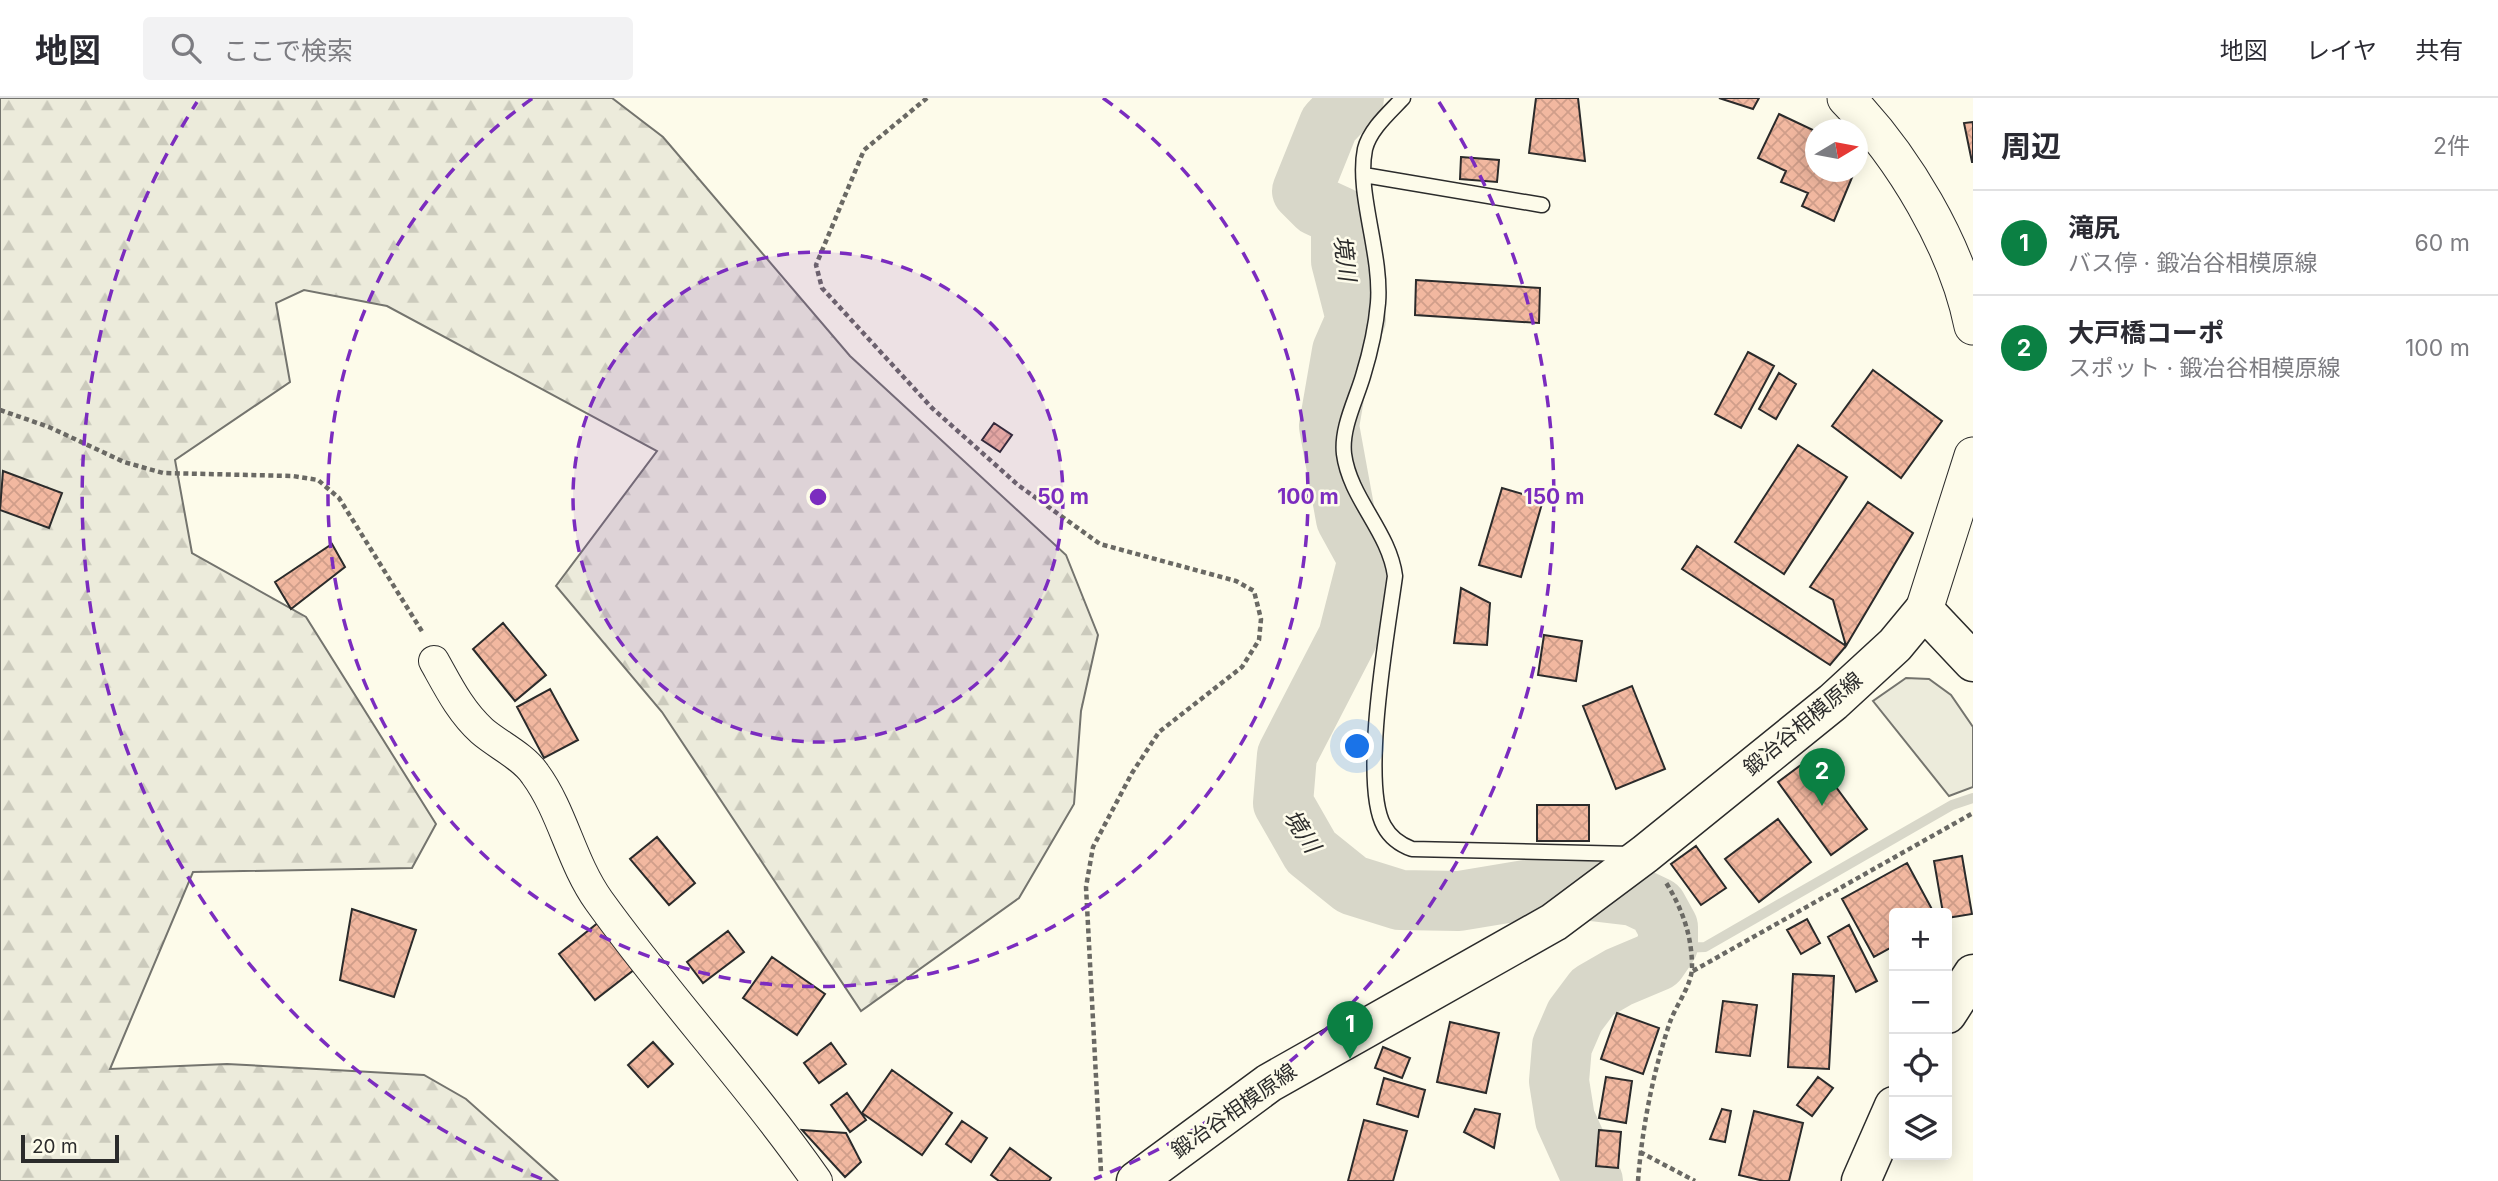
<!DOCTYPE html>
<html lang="ja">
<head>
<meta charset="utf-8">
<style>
  body { margin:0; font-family:Inter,"Noto Sans JP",sans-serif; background:#f2f2f3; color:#2b2b33 }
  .controls { position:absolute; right:21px; bottom:21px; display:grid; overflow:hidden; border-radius:7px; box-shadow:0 4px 18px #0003 }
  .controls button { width:63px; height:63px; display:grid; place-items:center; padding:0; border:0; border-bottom:2px solid #e1e1e2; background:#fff; color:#2b2b33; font:35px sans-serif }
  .compass { position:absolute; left:1805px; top:21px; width:63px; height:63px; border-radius:50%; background:#fff; box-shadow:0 4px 18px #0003; rotate:80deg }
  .scale { position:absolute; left:21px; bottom:18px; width:98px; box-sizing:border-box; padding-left:7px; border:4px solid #2b2b2b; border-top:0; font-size:19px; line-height:24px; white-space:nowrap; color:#2b2b2b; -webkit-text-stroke:5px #fdfbea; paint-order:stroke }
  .you { position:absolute; left:1358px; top:649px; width:24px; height:24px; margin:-18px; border:5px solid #fff; border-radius:50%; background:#1a73e8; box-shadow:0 0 0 10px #1a73e833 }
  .badge { display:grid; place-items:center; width:46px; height:46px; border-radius:50%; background:#0b8043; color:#fff; font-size:23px; font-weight:700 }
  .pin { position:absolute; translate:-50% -58px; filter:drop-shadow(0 2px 4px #0008) }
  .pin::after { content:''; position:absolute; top:37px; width:24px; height:21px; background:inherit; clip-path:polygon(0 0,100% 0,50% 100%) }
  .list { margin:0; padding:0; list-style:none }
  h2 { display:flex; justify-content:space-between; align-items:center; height:91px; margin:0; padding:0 28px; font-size:30px }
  h2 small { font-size:23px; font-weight:400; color:#7c7c81 }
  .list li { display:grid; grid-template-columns:46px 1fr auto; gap:21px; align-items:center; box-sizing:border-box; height:105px; padding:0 28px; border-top:2px solid #e1e1e2 }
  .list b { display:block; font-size:26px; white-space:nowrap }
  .list p { margin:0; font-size:23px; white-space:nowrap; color:#7c7c81 }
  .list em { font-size:23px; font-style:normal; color:#7c7c81 }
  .icon { flex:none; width:38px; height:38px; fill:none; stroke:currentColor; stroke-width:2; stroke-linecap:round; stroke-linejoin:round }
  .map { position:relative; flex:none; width:1973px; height:1083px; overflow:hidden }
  header { display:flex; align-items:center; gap:42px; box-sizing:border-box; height:98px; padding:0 35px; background:#fff; border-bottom:2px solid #e1e1e2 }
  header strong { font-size:33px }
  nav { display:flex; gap:38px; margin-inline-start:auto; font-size:24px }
  .search { width:490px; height:63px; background:#f2f2f3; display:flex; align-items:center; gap:18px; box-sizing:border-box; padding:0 24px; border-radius:7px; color:#7c7c81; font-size:26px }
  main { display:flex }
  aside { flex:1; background:#fff }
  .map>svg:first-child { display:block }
  .grass { fill:#ecebdb; stroke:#74746e; stroke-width:2 }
  .forest { fill:url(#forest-firs); stroke:#74746e; stroke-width:2 }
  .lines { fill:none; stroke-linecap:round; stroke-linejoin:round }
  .stream { stroke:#d8d7c9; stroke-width:10 }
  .river { stroke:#d8d7c9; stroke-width:60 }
  .building { fill:url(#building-cross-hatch); stroke:#2b2b2b; stroke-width:2 }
  .service-casing { stroke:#2b2b2b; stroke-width:17 }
  .minor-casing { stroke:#2b2b2b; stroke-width:32 }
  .tertiary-casing { stroke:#2b2b2b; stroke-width:39 }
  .primary-casing { stroke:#2b2b2b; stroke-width:41 }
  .path { stroke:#6a6964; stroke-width:4.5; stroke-dasharray:5 3.5; stroke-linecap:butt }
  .service { stroke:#fdfbea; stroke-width:14 }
  .minor { stroke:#fdfbea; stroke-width:30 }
  .tertiary { stroke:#fdfbea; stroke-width:37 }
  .primary { stroke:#fdfbea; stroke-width:38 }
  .ring { fill:none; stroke:#7b2cbf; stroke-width:3.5; stroke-dasharray:12 9 }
  .labels { text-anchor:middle; stroke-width:5; stroke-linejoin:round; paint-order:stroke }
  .street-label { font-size:21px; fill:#2b2b2b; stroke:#fdfbea }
  .water-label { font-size:23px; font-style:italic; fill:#2b2b2b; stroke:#fdfbea }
  .centre { fill:#7b2cbf; stroke:#fdfbea; stroke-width:3.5 }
  .ring-label { font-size:21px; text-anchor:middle; font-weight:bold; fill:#7b2cbf; stroke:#fdfbea; stroke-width:5; stroke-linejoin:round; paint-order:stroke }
</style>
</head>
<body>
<header>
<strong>地図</strong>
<div class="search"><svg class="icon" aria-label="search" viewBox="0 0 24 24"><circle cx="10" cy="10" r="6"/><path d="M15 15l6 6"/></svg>ここで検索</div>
<nav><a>地図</a><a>レイヤ</a><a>共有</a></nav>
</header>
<main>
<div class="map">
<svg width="1973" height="1083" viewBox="0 0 1973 1083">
  <defs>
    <pattern id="forest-firs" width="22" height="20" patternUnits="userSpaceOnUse" patternTransform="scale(1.75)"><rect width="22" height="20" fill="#ecebdb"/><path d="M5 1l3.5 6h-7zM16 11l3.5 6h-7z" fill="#cbcabc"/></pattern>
    <pattern id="building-cross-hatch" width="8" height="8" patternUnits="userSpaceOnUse" patternTransform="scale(1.75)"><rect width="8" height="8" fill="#f2b8a0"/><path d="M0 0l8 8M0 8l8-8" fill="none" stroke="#d09e8a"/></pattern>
  </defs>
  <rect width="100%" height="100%" fill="#fdfbea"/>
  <path class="grass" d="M1906 580 1929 581 1951 597 1973 629V689L1949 698 1873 603Z"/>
  <path class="forest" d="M0 0H612L663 39 850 258 1066 457 1098 537 1081 613 1074 706 1019 800 861 913 662 614 556 488 657 353 387 208 304 192 276 205 290 284 175 362 192 455 306 519 436 726 412 770 193 774 110 971 227 966 424 977 466 1001 558 1083H0Z"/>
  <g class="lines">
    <path class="stream" d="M1668 847 1681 850 1705 849 1952 707 1973 700"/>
    <path class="river" d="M1354 0 1329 26 1302 93 1317 108 1341 119V163L1356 221 1342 253 1329 328 1346 421 1368 461 1348 539 1287 657 1283 705 1311 754 1352 787 1400 802 1459 803 1549 788 1634 798 1657 809 1668 829V847L1657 863 1619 879 1593 894 1575 918 1562 948 1559 983 1565 1021 1593 1083"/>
  </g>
  <path class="building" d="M1536 0H1578L1585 63 1529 55Z
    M1719 0H1759L1753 11Z
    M1779 16 1813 32 1809 44 1815 47V74H1844L1853 77 1834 123 1802 108 1808 95 1781 84 1786 73 1758 60Z
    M1973 24V64H1972L1964 25Z
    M1461 59 1499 62 1497 84 1460 81Z
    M1416 182 1540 190 1539 225 1415 217Z
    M1748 254 1774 268 1741 330 1715 316Z
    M1873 272 1942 323 1901 380 1832 328Z
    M1779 275 1796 286 1776 321 1759 311Z
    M994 325 1012 337 1000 354 982 342Z
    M1798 347 1847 379 1784 476 1735 444Z
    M3 373 62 395 49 430 0 412Z
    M1502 390 1543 402 1521 479 1479 467Z
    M1868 404 1913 435 1846 548 1833 502 1810 489Z
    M332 446 345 469 291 511 275 484Z
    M1697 448 1846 548 1830 567 1682 471Z
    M1461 490 1490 505 1487 547 1454 545Z
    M503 525 546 577 515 603 473 551Z
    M1544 537 1582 543 1576 583 1538 577Z
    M1632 588 1665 671 1616 691 1583 608Z
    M550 591 578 642 544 660 517 609Z
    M1813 658 1867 731 1831 757 1778 684Z
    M1537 707H1589V743H1537Z
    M1778 721 1811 764 1759 804 1725 761Z
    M657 739 695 785 669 807 630 761Z
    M1696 748 1726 790 1701 807 1671 766Z
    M1962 758 1972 816 1947 820V815H1943L1934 763Z
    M1907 765 1934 815H1894V848L1874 859 1842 801Z
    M352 811 416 832 394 899 340 882Z
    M1807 821 1820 845 1801 856 1787 832Z
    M599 824 635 871 595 902 559 856Z
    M1849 827 1877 883 1856 894 1828 839Z
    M728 833 744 854 703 885 687 864Z
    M772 859 825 896 797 937 743 900Z
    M1793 876 1834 878 1829 971 1788 969Z
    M1723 903 1757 907 1750 958 1716 954Z
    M1617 915 1659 930 1643 976 1601 961Z
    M1450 924 1499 935 1486 995 1437 984Z
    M653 944 673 966 648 989 628 967Z
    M831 945 846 966 819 985 804 965Z
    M1383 949 1410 960 1402 980 1375 970Z
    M892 972 952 1015 922 1057 862 1015Z
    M1606 979 1632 983 1626 1025 1599 1020Z
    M1818 979 1833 990 1812 1018 1797 1007Z
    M1384 980 1425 992 1418 1019 1377 1006Z
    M847 995 866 1022 850 1034 831 1007Z
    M1475 1011 1500 1016 1494 1050 1464 1034Z
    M1722 1011 1731 1013 1725 1044 1710 1041Z
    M1754 1013 1803 1025 1789 1083H1764L1739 1077Z
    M1364 1022 1407 1033 1393 1083H1348Z
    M962 1023 987 1040 971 1064 946 1046Z
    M802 1032 846 1035 861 1064 845 1079Z
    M1599 1032 1621 1034 1618 1070 1596 1068Z
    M1010 1050 1051 1080 1049 1083H999L991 1077Z"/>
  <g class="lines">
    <defs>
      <path id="service" d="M1403 0C1390 14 1370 31 1365 51 1356 95 1382 155 1378 205 1376 229 1370 255 1363 278 1356 302 1341 330 1344 356 1350 401 1389 433 1395 478 1388 530 1360 685 1384 728 1390 739 1401 747 1412 751L1631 756
        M1364 77 1542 107"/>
      <path id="minor" d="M434 563C448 588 460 613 482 633 498 647 523 658 535 676 563 714 571 764 599 803 668 899 749 986 817 1083"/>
      <path id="tertiary" d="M1846 0C1903 58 1957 148 1973 228
        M1924 512 1973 358"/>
      <path id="primary" d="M1947 916 1973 876
        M1136 1083 1269 985 1554 824 1645 756 1833 604 1895 547 1924 512 1973 564
        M1861 1083 1894 1008"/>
    </defs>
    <use href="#service" class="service-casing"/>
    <use href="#minor" class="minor-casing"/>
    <use href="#tertiary" class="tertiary-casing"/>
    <use href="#primary" class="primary-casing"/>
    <path class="path" d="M927 0 864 52 816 167 822 190 932 310 1018 387 1100 446 1236 483 1254 493 1261 521 1259 542 1242 569 1159 634 1132 675 1093 749 1086 789 1101 1074
      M0 312 49 329 124 364 163 375 293 378 318 382 339 400 423 535
      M1693 873 1973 715
      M1640 1054 1695 1083
      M1638 1083C1642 1030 1653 974 1670 924 1676 907 1692 887 1692 869 1692 837 1682 810 1665 783"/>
    <use href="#service" class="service"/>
    <use href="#minor" class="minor"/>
    <use href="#tertiary" class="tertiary"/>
    <use href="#primary" class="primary"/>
  </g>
  <circle cx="818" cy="399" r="245" fill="#7b2cbf" fill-opacity=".12"/>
  <g class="ring">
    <circle cx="818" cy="399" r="245"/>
    <path d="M1103 0A490 490 0 1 1 533 0"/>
    <path d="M542 1081A736 736 0 0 1 197 4M1439 4A736 736 0 0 1 1094 1081"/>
  </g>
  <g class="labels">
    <g class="street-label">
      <text transform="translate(1803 626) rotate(-40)" y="7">鍛冶谷相模原線</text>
      <text transform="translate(1234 1013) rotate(-35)" y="7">鍛冶谷相模原線</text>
    </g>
    <g class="water-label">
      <text transform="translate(1345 160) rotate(83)" y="8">境川</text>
      <text transform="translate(1302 733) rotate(57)" y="8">境川</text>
    </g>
  </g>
  <circle cx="818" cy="399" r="10" class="centre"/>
  <g class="ring-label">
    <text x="1063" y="406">50 m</text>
    <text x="1308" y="406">100 m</text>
    <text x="1554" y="406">150 m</text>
  </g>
</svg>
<div class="controls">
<button>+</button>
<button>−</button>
<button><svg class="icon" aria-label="locate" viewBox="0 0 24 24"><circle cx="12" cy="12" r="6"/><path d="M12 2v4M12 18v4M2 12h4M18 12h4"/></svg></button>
<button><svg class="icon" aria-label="layers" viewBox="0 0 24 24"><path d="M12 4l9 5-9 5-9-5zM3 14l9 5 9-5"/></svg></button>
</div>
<svg class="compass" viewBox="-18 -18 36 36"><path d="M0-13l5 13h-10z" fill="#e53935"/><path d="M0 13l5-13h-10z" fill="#7c7c81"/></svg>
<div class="scale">20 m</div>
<div class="you"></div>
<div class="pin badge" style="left:1350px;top:961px">1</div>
<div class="pin badge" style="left:1822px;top:708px">2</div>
</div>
<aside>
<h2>周辺<small>2件</small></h2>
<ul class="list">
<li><span class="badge">1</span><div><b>滝尻</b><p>バス停 · 鍛冶谷相模原線</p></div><em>60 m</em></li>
<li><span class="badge">2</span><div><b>大戸橋コーポ</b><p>スポット · 鍛冶谷相模原線</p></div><em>100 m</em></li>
</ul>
</aside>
</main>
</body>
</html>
